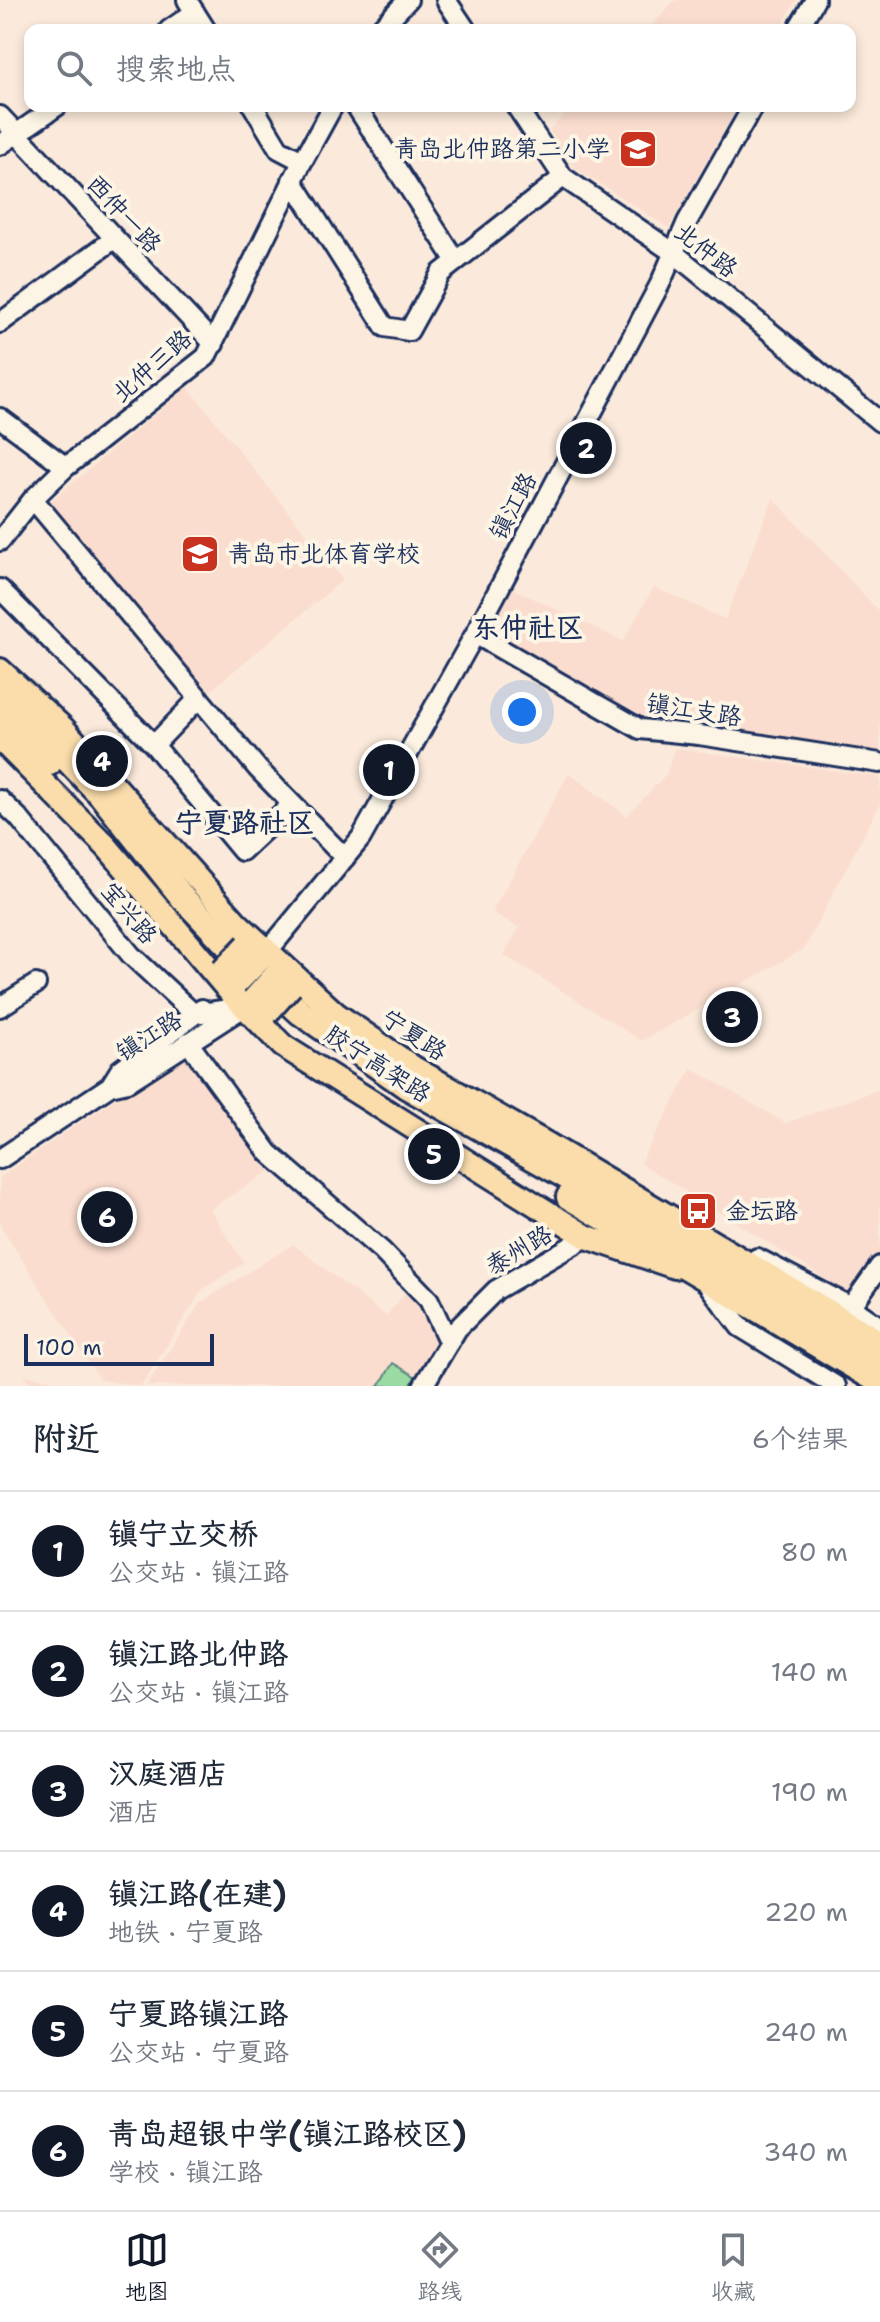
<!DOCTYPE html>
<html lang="zh">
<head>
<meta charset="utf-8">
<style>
  body { margin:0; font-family:"Shantell Sans","LXGW WenKai TC",sans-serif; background:#f6f6f7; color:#1f2937 }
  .scale { position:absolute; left:24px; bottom:20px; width:190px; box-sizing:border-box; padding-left:8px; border:4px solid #1b2f5e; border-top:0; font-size:22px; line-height:28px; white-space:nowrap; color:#1b2f5e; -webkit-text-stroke:6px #fcf5e5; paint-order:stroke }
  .you { position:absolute; left:522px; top:712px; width:28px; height:28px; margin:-20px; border:6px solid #fff; border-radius:50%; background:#1a73e8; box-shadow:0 0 0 12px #1a73e833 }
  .badge { display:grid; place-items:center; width:52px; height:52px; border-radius:50%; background:#111827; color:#fff; font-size:26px; font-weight:700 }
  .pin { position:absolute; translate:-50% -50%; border:4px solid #fff; box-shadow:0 2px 8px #0006 }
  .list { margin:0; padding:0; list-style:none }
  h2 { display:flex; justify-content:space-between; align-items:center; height:104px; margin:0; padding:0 32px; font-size:34px }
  h2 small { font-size:26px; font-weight:400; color:#747a83 }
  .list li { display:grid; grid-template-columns:52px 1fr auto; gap:24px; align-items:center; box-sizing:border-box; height:120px; padding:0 32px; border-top:2px solid #e0e1e3 }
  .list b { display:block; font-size:30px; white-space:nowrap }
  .list p { margin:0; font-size:26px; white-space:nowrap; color:#747a83 }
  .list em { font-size:26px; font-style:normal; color:#747a83 }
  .icon { flex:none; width:44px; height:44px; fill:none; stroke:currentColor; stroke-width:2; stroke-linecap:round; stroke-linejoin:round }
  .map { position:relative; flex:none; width:880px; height:1386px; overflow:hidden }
  .search { position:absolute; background:#fff; box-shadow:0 4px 12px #0003; left:24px; right:24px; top:24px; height:88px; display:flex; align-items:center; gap:20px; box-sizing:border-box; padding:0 28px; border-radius:16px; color:#747a83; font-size:30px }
  .sheet { height:824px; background:#fff }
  nav { display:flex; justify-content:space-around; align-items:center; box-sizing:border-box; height:112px; border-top:2px solid #e0e1e3; background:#fff; font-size:22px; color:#747a83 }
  nav a { display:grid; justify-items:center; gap:4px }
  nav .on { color:#111827 }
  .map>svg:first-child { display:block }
  .built { fill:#faddce }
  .green { fill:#9adaa3; stroke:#5a8480; stroke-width:2 }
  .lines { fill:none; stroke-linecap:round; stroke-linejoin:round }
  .minor-casing { stroke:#1b2f5e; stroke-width:24 }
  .major-casing { stroke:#1b2f5e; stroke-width:28 }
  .highway-casing { stroke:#1b2f5e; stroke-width:30 }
  .minor { stroke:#fcf5e5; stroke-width:18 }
  .major { stroke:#faddab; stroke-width:22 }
  .highway { stroke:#faddab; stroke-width:24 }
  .major-bridge-casing { stroke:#1b2f5e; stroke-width:28; stroke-linecap:butt }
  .major-bridge { stroke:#faddab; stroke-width:22 }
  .labels { text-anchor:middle; stroke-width:8; stroke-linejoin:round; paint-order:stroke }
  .poi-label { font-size:24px; fill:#1b2f5e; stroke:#fcf5e5; text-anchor:start }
  .street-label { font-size:24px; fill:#1b2f5e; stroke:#fcf5e5 }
  .quarter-label { font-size:28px; font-weight:bold; fill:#1b2f5e; stroke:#fcf5e5 }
</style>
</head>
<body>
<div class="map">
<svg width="880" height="1386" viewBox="0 0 880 1386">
  <rect width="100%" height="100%" fill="#fbeadb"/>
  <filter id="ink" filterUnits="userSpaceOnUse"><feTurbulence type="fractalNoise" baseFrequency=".0125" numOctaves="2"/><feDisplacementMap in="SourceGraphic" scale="16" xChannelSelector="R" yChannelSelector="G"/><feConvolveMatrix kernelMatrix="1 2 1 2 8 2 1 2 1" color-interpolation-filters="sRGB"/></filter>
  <g filter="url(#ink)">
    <path class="built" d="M675 0H796L780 30H647Z
      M573 106H738L669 228 575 168 549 130Z
      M188 387 343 580 198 701 40 510Z
      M773 498 880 612V756L643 721 489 633 512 588 623 641 654 587 725 619Z
      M674 748 880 777V804L804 949 642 1041 504 955 519 928 492 912 569 773 627 816 667 773Z
      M183 1053 262 1164 270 1171 210 1209 244 1263 203 1289 141 1386 100 1380 0 1226V1177Z
      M692 1068 786 1123 877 1090 880 1092V1255L853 1296 640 1163Z
      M293 1244 386 1316 408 1289 423 1305 443 1341 421 1380 393 1363 379 1386H146L200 1303Z
      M24 1375 92 1386H32Z"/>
    <path class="green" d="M393 1363 421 1380 418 1386H379Z"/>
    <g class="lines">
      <defs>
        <path id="minor" d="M187 0 206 30
          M446 0 466 30
          M169 30 195 12
          M379 30 408 0
          M797 30 815 0
          M253 106 279 149 302 161
          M356 106 456 261
          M516 106 563 177 674 253 880 422
          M0 116 214 344
          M0 145 57 106
          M292 180 385 327 409 331 441 273 563 177
          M0 323 114 239
          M0 418 66 467
          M33 499 258 769 345 858
          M0 541 33 499 66 467 206 357 300 166 333 106
          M0 589 154 745 242 851 292 804
          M475 634 640 729 699 735 880 763
          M154 745 199 698
          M0 800 18 817 131 955 194 1014 244 1007
          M268 951 361 838 475 634 660 284 687 222 753 106
          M0 1007 36 984
          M188 1042 269 1153 382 1251 429 1300 449 1343
          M110 1086 120 1070 202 1009
          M0 1159 110 1086 128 1082 238 1011
          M757 1258 851 1307 880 1327
          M706 1282 740 1327 836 1386
          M851 1307 880 1266
          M423 1386 457 1329 496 1290 587 1237"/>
        <path id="major" d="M0 670 63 728 237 923 336 1014 414 1068 547 1144 880 1342
          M0 739 107 847 229 991 283 1046 587 1237 675 1267"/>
        <path id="highway" d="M0 689 102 796 183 898 237 955 301 1013 406 1086 730 1269 880 1361
          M0 714 49 763
          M569 1197 880 1382"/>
      </defs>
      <use href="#minor" class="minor-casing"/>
      <use href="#major" class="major-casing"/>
      <use href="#highway" class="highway-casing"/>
      <use href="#minor" class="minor"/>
      <use href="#major" class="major"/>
      <use href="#highway" class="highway"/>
      <defs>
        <path id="major-bridge" d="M222 971 247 945
          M236 984 261 958
          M253 1000 277 973
          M267 1013 291 986"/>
      </defs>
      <use href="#major-bridge" class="major-bridge-casing"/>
      <use href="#major-bridge" class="major-bridge"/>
    </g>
  </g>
  <defs>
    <symbol id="school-square" viewBox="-11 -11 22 22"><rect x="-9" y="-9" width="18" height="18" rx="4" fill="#c8321e" stroke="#fcf5e5"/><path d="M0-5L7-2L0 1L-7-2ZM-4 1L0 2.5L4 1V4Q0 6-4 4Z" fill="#fff"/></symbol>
    <symbol id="bus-square" viewBox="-11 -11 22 22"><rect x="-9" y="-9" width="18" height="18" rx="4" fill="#c8321e" stroke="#fcf5e5"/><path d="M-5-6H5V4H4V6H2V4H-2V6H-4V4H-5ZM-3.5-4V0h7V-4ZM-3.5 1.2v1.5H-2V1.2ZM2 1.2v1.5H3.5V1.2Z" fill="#fff"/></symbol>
  </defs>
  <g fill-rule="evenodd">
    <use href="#school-square" x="616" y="127" width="44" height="44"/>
    <use href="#school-square" x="178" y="532" width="44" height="44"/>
    <use href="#bus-square" x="676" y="1189" width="44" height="44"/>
  </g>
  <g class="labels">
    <g class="poi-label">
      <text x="610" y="157" text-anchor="end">青岛北仲路第二小学</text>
      <text x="228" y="562">青岛市北体育学校</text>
      <text x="726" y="1219">金坛路</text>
    </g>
    <g class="street-label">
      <text transform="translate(124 214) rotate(47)" y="8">西仲一路</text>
      <text transform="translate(706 250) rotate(38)" y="8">北仲路</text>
      <text transform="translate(152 366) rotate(-41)" y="8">北仲三路</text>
      <text transform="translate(513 506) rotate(-62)" y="8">镇江路</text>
      <text transform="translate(694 710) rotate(9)" y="8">镇江支路</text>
      <text transform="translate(129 913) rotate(50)" y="8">宝兴路</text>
      <text transform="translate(414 1035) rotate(33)" y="8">宁夏路</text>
      <text transform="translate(149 1036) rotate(-32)" y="8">镇江路</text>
      <text transform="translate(378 1064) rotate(33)" y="8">胶宁高架路</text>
      <text transform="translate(519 1250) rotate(-31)" y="8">泰州路</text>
    </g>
    <g class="quarter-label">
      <text x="528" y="637">东仲社区</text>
      <text x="245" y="832">宁夏路社区</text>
    </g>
  </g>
</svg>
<div class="scale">100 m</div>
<div class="you"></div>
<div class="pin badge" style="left:389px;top:770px">1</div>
<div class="pin badge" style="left:586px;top:448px">2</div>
<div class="pin badge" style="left:732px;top:1017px">3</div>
<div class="pin badge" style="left:102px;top:761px">4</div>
<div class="pin badge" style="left:434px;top:1154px">5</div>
<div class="pin badge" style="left:107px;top:1217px">6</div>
<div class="search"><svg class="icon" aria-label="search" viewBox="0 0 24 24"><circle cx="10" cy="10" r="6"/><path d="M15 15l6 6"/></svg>搜索地点</div>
</div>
<section class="sheet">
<h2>附近<small>6个结果</small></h2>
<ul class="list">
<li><span class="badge">1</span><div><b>镇宁立交桥</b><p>公交站 · 镇江路</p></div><em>80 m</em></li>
<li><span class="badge">2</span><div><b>镇江路北仲路</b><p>公交站 · 镇江路</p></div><em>140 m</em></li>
<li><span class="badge">3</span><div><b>汉庭酒店</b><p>酒店</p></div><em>190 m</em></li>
<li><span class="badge">4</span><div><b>镇江路(在建)</b><p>地铁 · 宁夏路</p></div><em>220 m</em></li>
<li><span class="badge">5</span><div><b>宁夏路镇江路</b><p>公交站 · 宁夏路</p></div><em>240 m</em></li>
<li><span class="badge">6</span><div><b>青岛超银中学(镇江路校区)</b><p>学校 · 镇江路</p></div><em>340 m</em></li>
</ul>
</section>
<nav>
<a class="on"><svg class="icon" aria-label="map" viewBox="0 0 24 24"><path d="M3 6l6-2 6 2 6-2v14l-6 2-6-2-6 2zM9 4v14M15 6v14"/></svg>地图</a>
<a><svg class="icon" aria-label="directions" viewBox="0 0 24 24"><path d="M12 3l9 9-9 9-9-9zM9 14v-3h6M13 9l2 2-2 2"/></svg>路线</a>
<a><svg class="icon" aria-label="saved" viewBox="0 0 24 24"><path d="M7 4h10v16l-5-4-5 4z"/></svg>收藏</a>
</nav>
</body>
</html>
